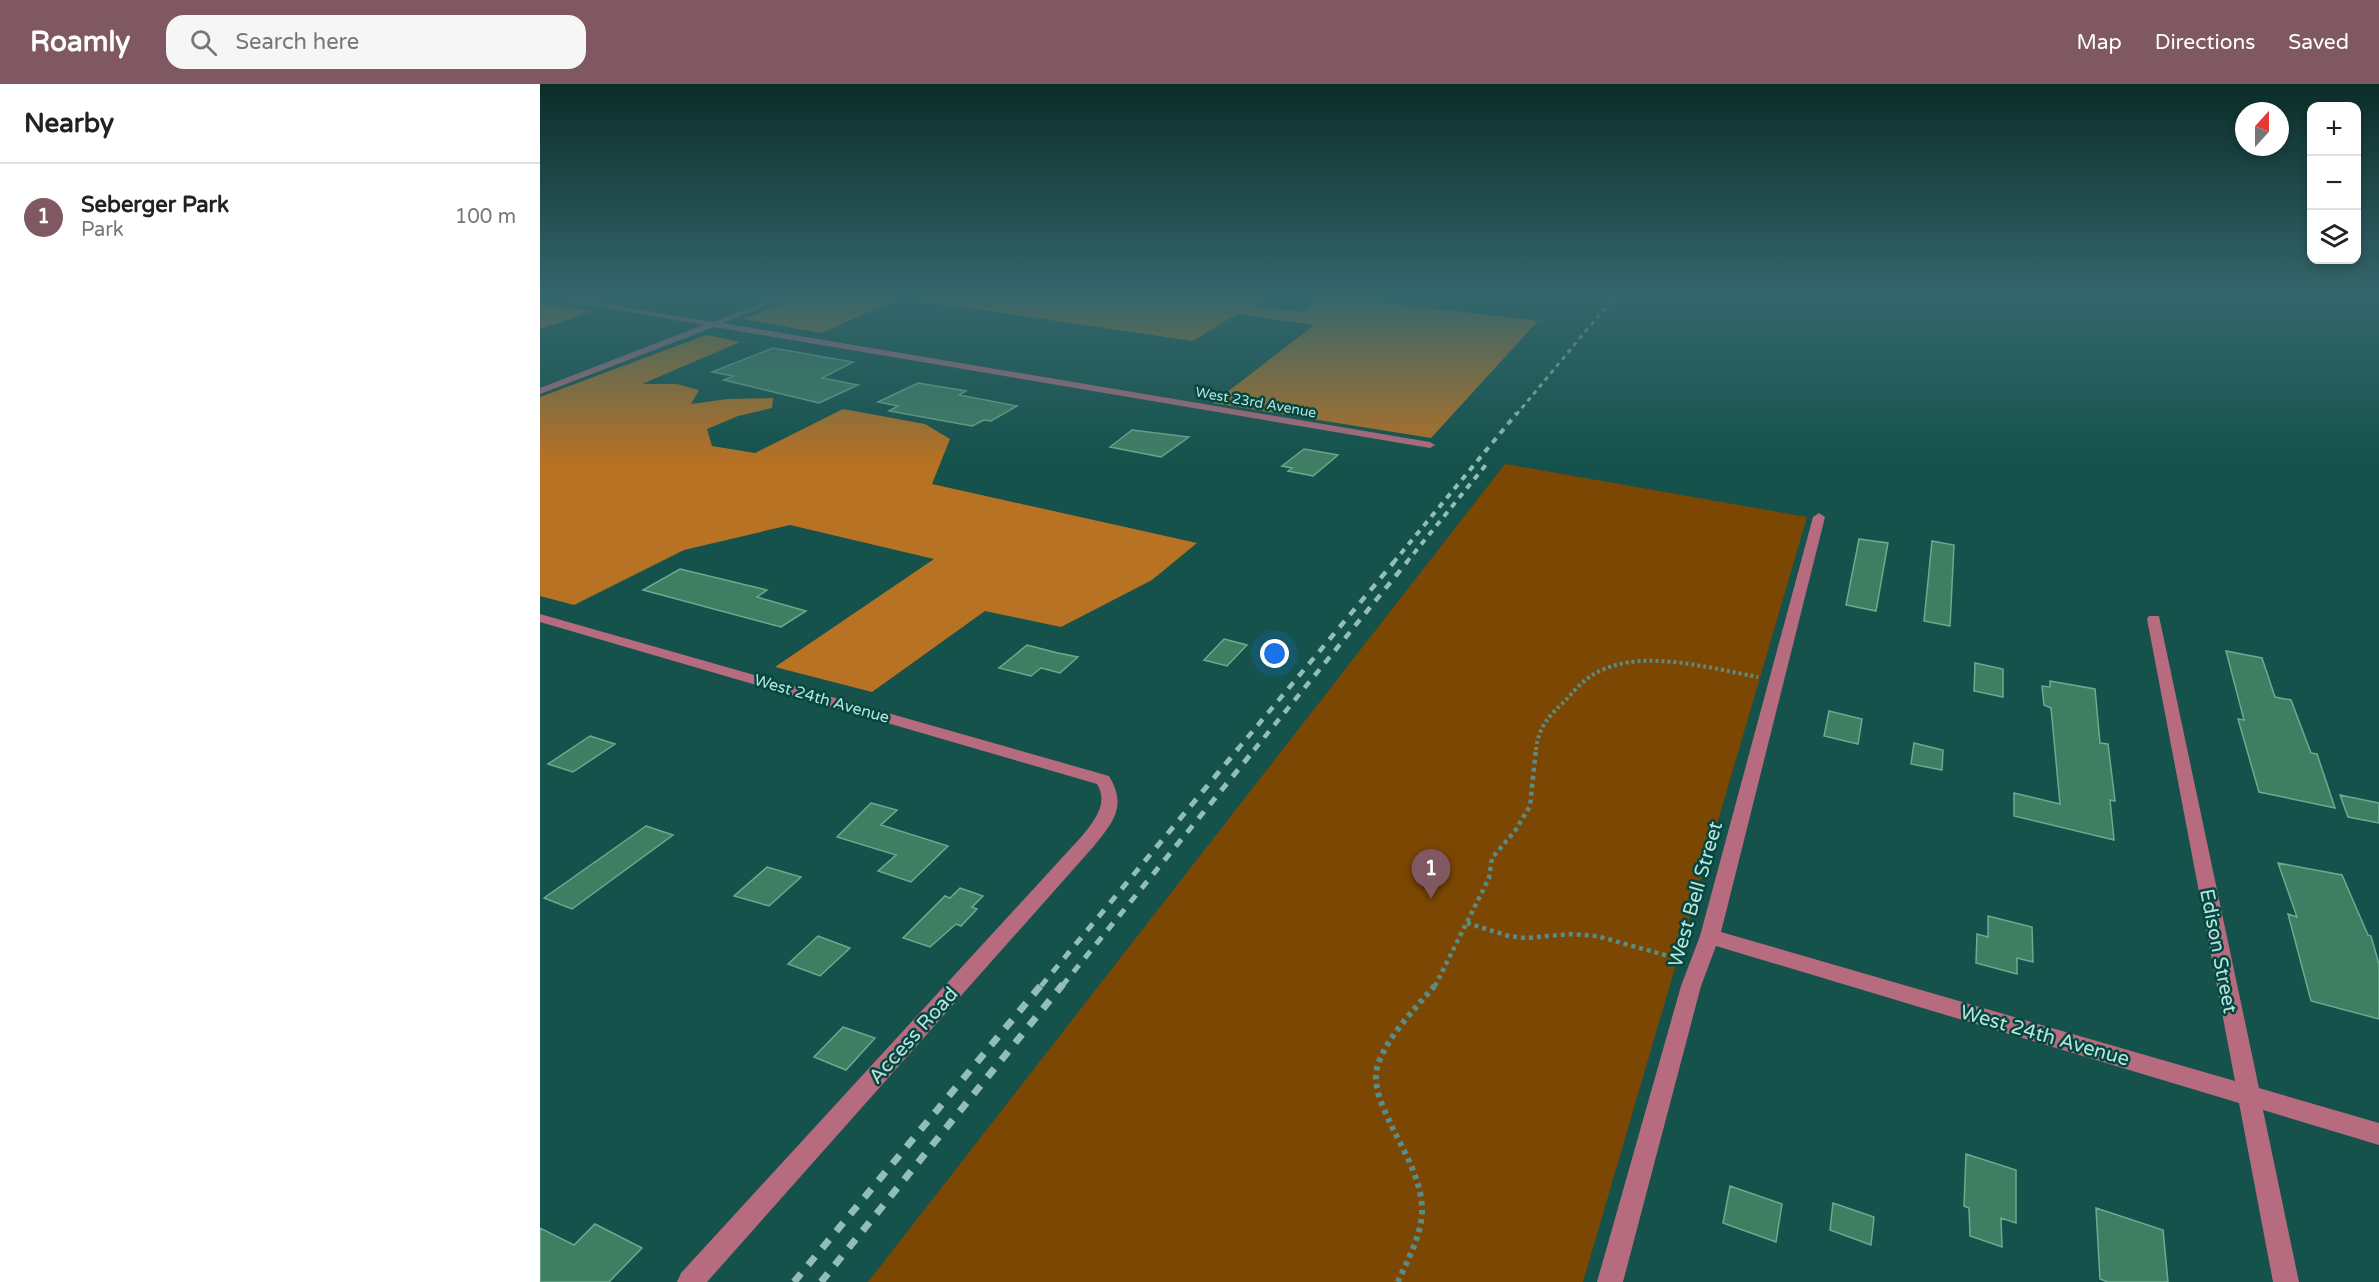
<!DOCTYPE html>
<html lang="en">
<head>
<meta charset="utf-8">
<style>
  body { margin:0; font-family:"Varela Round",sans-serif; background:#f6f6f6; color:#222 }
  .controls { position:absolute; right:18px; top:18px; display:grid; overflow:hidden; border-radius:12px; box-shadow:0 3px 9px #0003 }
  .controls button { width:54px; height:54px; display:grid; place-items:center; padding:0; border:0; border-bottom:2px solid #e0e0e0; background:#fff; color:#222; font:30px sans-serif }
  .compass { position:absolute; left:1695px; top:18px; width:54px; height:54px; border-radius:50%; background:#fff; box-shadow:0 3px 9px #0003; rotate:21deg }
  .you { position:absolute; left:735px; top:570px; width:21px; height:21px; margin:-15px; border:4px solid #fff; border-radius:50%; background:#1a73e8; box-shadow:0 0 0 9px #1a73e833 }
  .badge { display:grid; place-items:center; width:39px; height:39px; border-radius:50%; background:#805862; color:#fff; font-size:20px; font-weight:700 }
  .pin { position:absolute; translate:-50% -50px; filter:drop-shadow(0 2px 3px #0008) }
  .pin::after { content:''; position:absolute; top:32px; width:21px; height:18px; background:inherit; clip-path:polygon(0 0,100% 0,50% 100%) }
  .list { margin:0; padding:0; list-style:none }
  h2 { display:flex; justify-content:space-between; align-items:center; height:78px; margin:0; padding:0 24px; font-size:26px }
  h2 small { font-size:20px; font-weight:400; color:#767676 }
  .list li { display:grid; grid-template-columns:39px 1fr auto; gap:18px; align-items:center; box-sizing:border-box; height:108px; padding:0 24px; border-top:2px solid #e0e0e0 }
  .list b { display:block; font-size:22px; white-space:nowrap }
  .list p { margin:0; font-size:20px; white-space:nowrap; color:#767676 }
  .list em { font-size:20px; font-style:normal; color:#767676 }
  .icon { flex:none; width:33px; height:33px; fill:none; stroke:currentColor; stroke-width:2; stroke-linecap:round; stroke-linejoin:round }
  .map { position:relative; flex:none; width:1839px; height:1198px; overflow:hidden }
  header { display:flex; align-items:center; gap:36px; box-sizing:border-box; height:84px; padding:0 30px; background:#805862; color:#fff }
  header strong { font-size:28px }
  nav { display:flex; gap:33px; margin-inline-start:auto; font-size:21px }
  .search { width:420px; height:54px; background:#f6f6f6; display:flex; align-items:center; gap:15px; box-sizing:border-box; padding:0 21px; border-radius:18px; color:#767676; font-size:22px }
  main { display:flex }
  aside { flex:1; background:#fff }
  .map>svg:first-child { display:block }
  .green { fill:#7c4702 }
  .forest { fill:#b87223 }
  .building { fill:#407e63; stroke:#6cab8e; stroke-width:1.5 }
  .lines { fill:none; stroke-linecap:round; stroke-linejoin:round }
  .path-far2 { stroke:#598c86; stroke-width:4; stroke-dasharray:3 3; stroke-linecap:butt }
  .path-far1 { stroke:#598c86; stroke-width:4.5; stroke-dasharray:4 4; stroke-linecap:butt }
  .path { stroke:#598c86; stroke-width:6; stroke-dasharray:4.5 4.5; stroke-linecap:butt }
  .minor { fill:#b66b7e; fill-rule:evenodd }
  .rail-far4 { stroke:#93beb8; stroke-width:3; stroke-dasharray:4.5 4.5; stroke-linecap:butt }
  .rail-far3 { stroke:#93beb8; stroke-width:4; stroke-dasharray:6 6; stroke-linecap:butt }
  .rail-far2 { stroke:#93beb8; stroke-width:4.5; stroke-dasharray:8 8; stroke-linecap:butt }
  .rail-far1 { stroke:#93beb8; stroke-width:5; stroke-dasharray:9 9; stroke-linecap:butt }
  .rail { stroke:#93beb8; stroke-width:7; stroke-dasharray:11 11; stroke-linecap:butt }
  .labels { text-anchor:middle; stroke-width:5; stroke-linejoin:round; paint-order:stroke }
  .far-street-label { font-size:14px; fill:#bde1db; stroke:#024740 }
  .street-label { font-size:16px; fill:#bde1db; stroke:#024740 }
  .near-street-label { font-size:20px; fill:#bde1db; stroke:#024740 }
</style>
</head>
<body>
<header>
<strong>Roamly</strong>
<div class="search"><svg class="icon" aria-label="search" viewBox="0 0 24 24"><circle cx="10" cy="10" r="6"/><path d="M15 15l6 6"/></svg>Search here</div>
<nav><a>Map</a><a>Directions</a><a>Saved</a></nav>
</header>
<main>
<aside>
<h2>Nearby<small></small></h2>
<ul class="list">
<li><span class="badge">1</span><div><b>Seberger Park</b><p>Park</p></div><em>100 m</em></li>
</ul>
</aside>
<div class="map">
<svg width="1839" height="1198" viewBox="0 0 1839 1198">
  <rect width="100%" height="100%" fill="#14524b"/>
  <path class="green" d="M965 380 1267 433 1043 1198H328Z"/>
  <path class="forest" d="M259 212H718L724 215 716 222 761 228 787 212 998 237 891 354 673 319 774 241 697 230 653 257 361 214 281 249 204 235Z
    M0 219 52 227 0 245Z
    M166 251 200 258 102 300H137L159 306 151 320 188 315 233 314 232 324 198 332 167 345 172 362 215 369 303 325 385 340 410 355 392 400 657 459 612 496 521 543 445 527 332 608 235 583 394 475 250 441 144 466 34 521 0 512V313Z"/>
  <path class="building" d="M233 264 313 278 282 294 318 301 279 319 184 296 193 292 172 288Z
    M378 299 426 307 419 311 477 322 451 337 444 336 432 342 349 327 358 322 338 318Z
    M592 346 649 353 621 373 570 363Z
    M764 365 798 371 773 392 748 387 752 384 742 382Z
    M1319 455 1348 459 1336 527 1306 521Z
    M1392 457 1414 461 1410 542 1384 537Z
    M140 485 227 506 217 513 266 527 241 543 103 506Z
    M684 555 707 561 687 582 664 576Z
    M487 561 518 569 538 573 520 589 501 584 491 592 459 584Z
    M1686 567 1722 574 1735 613 1751 616 1771 669 1777 670 1795 724 1719 708 1698 635 1704 636Z
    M1435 579 1463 585V613L1434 607Z
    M1510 597 1555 605 1560 659 1568 660 1575 717 1570 716 1574 756 1474 732V709L1520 720 1511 624 1504 621 1502 602 1510 603Z
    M1289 627 1322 635 1318 660 1284 652Z
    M50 652 75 660 33 688 8 680Z
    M1374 659 1403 666 1402 686 1371 680Z
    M1800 711 1839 719V739L1808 733Z
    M331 719 357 726 341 741 408 762 371 798 338 787 356 771 297 753Z
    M106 742 133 751 32 825 4 814Z
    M1738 779 1802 791 1828 851 1831 852 1839 880V935L1771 917 1748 830 1757 833Z
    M227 783 261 793 229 822 194 812Z
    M420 804 443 812 432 823 437 825 421 842 416 840 390 863 363 854 405 812 410 814Z
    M1448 832 1492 843 1493 878 1477 874V890L1436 879 1437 850 1448 853Z
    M278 852 310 864 280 892 248 880Z
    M303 943 335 954 306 986 274 973Z
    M1426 1070 1476 1086V1139L1461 1134 1462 1163 1430 1152 1429 1124 1424 1122Z
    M1190 1102 1242 1120 1236 1158 1183 1139Z
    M1293 1119 1334 1133 1331 1161 1290 1146Z
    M1556 1124 1623 1146 1628 1198H1568L1560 1195Z
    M55 1140 102 1164 69 1198H0V1144L34 1161Z"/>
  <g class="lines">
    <path class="path-far2" d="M996 666C998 643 1009 632 1025 617 1032 609 1040 600 1048 594 1093 561 1168 584 1218 593"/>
    <path class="path-far1" d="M927 839 969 852 986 854 1031 850 1057 852 1139 875
      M895 902 949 794 952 774 975 747 990 722 996 665"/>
    <path class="path" d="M858 1198C867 1177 881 1152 882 1129 883 1099 865 1069 852 1043 845 1027 835 1009 836 991 838 961 877 923 896 900"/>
    <path class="minor" d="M1 212H20L173 238 240 212H251L183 239 890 358 895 361 890 364 174 243 0 310V304L163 241Z
      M1279 429 1285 433 1181 848 1695 997 1607 535 1609 532H1619L1719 1004 1839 1039V1061L1723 1026 1759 1198H1733L1699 1019 1176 862 1161 902 1083 1198H1057L1141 902 1160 852 1273 433Z
      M0 530 569 692C587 722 574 737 554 762L167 1198H137L141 1189 542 752C554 737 569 720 557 700L0 538Z"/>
    <path class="rail-far4" d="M976 331 1075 212"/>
    <path class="rail-far3" d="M853 479 977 329
      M866 479 949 377"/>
    <path class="rail-far2" d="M697 666 854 478
      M714 666 867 478"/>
    <path class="rail-far1" d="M501 902 698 665
      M522 902 715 665"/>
    <path class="rail" d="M254 1198 502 900
      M281 1198 523 900"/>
  </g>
  <linearGradient id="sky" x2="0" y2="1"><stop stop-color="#0b2d29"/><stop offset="0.56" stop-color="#34666c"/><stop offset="1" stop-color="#34666c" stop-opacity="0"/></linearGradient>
  <rect width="1839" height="380" fill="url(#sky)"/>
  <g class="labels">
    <g class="far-street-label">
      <text transform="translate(716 318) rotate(10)" y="5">West 23rd Avenue</text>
    </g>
    <g class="street-label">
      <text transform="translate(282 614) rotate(16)" y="6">West 24th Avenue</text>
    </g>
    <g class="near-street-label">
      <text transform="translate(1155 810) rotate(-74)" y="7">West Bell Street</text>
      <text transform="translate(1679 867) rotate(79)" y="7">Edison Street</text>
      <text transform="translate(373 951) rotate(-48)" y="7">Access Road</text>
      <text transform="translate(1505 951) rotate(16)" y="7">West 24th Avenue</text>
    </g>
  </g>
</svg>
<div class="controls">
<button>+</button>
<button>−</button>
<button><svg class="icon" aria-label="layers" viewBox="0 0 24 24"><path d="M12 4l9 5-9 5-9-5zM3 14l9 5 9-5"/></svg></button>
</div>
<svg class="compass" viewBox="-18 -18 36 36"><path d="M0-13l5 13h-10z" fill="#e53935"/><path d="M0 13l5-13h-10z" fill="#767676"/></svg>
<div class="you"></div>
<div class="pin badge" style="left:891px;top:815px">1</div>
</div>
</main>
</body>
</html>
